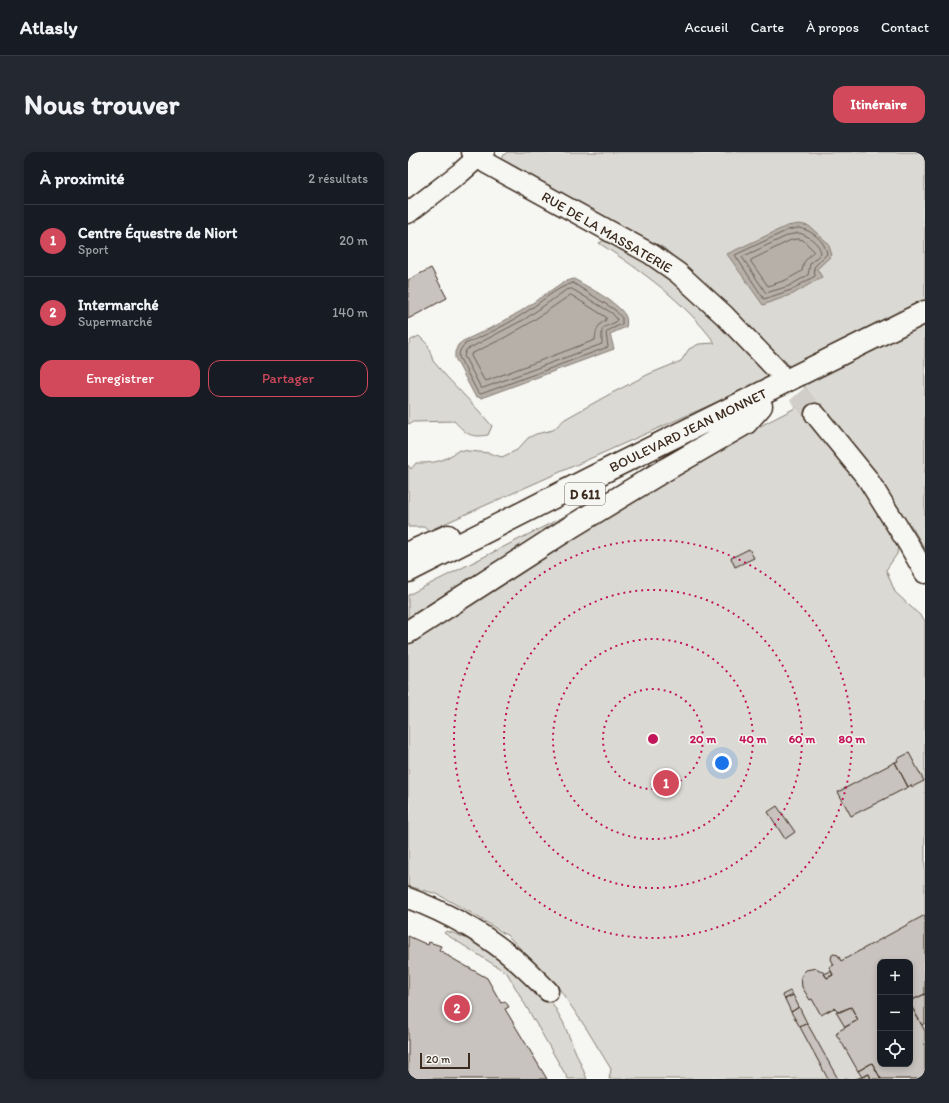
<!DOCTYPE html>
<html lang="fr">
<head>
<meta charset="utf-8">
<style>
  body { margin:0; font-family:Itim,sans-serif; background:#242831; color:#f1f3f6 }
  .controls { position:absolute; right:12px; bottom:12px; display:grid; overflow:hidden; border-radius:8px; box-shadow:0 2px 6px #0003 }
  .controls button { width:36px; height:36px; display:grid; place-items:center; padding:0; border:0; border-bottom:1px solid #363941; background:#171b24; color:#f1f3f6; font:20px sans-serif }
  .scale { position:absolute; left:12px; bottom:10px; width:50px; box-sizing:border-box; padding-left:4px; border:2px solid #3b2a1e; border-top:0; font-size:11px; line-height:14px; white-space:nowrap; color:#3b2a1e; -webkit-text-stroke:3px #f6f6f2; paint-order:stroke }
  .you { position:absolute; left:314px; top:611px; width:14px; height:14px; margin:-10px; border:3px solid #fff; border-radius:50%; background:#1a73e8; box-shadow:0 0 0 6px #1a73e833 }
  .badge { display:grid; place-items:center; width:26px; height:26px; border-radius:50%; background:#d1495b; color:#fff; font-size:13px; font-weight:700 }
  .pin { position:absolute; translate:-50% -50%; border:2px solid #fff; box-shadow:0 1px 4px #0006 }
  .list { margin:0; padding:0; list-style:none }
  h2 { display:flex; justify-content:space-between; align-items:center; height:52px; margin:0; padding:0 16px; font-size:17px }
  h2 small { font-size:13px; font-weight:400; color:#9ea1a6 }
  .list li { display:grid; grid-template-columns:26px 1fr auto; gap:12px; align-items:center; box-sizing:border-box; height:72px; padding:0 16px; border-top:1px solid #363941 }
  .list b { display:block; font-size:15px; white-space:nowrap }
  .list p { margin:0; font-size:13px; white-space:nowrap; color:#9ea1a6 }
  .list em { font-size:13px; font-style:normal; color:#9ea1a6 }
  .actions { display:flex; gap:8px; padding:12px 16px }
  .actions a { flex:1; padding:9px 0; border:1px solid #d1495b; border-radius:12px; text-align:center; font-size:14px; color:#d1495b }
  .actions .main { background:#d1495b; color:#fff }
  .icon { flex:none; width:22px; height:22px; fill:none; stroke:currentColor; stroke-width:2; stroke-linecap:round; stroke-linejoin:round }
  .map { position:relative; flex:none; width:517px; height:927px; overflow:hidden; border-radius:12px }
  header { display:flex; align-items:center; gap:24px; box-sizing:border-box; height:56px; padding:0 20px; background:#171b24; border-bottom:1px solid #363941 }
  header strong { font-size:19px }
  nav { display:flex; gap:22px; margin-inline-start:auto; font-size:14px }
  .intro { display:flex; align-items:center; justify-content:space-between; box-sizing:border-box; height:96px; padding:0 24px }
  h1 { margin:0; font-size:28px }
  .button { padding:10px 18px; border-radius:12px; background:#d1495b; color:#fff; font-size:14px; font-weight:700 }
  main { display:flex; gap:24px; padding:0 24px }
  aside { flex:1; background:#171b24; border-radius:12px; box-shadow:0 2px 6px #0003 }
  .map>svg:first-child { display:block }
  .green { fill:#dad9d3; stroke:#8a8278; fill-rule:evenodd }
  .water { fill:#b6b0a9; stroke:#857a71 }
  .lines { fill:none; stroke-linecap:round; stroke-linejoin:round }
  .shore { stroke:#6c6056; stroke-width:1 }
  .building { fill:#c8c3be; stroke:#3b2a1e }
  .street-tunnel { stroke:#d1cdc8; stroke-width:20; stroke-dasharray:20 10; stroke-linecap:butt }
  .street-casing { stroke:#3b2a1e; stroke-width:23 }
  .primary-casing { stroke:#3b2a1e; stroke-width:25 }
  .street { stroke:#f6f6f2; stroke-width:20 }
  .primary { stroke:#f6f6f2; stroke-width:22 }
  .ring { fill:none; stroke:#c2185b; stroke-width:2; stroke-dasharray:2 4 }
  .labels { text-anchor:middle; stroke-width:3; stroke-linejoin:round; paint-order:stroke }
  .shield { fill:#f6f6f2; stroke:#73675e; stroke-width:1 }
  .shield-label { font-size:13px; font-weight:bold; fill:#3b2a1e }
  .street-label { font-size:14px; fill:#3b2a1e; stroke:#f6f6f2 }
  .centre { fill:#c2185b; stroke:#f6f6f2; stroke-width:2 }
  .ring-label { font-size:12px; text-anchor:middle; font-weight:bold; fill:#c2185b; stroke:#f6f6f2; stroke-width:3; stroke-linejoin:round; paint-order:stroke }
</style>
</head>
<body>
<header>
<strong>Atlasly</strong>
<nav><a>Accueil</a><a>Carte</a><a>À propos</a><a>Contact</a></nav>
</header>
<div class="intro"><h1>Nous trouver</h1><a class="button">Itinéraire</a></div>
<main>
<aside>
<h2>À proximité<small>2 résultats</small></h2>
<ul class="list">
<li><span class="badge">1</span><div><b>Centre Équestre de Niort</b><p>Sport</p></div><em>20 m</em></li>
<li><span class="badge">2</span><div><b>Intermarché</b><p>Supermarché</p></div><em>140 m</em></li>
</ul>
<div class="actions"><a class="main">Enregistrer</a><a>Partager</a></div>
</aside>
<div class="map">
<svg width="517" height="927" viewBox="0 0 517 927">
  <rect width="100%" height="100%" fill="#f6f6f2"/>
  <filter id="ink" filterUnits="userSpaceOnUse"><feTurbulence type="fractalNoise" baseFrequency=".025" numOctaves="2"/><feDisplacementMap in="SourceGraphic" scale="8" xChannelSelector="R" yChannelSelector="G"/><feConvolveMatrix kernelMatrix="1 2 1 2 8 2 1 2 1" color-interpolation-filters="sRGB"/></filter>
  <g filter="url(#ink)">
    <path class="green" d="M99 0H517V397L502 372 491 385 489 402 478 418 487 440 517 468V927H201L203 917 178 876 148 832 100 784 65 762 29 742 0 734V492L183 370 308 297 389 255 412 281 420 266 378 210 256 96 89 10ZM472 810H502V912H472Z
      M204 85 279 135 365 225 20 379 16 375H0V313L3 317 8 311C27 311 35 310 51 298L81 301 94 305 109 298 120 286 128 282 145 278 157 267 202 242 241 222 273 209 281 197 291 192 307 191C276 149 235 120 191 91Z
      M11 184 20 193 25 209 38 224 72 260 84 274 80 283C61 286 59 282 46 269L5 270 0 272V193L3 188Z
      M165 360 154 373 0 471V443Z
      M38 779C74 788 104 819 132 844L136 842 143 849 155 870 179 927H160L99 821 36 781Z"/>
    <path class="water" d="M391 72 401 74 420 91 424 103 409 117 414 125 385 142 355 153 319 102 379 74Z
      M166 127C180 135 209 150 217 163 219 167 219 171 218 175L202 182 206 197 73 246 67 244 47 206V200L50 193 55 189 89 173 113 159 155 130Z"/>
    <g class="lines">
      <path class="shore" d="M391 76C404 78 417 89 419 102L406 115 407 124 383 138 356 147 327 103 380 78Z
        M391 81C400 83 412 92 413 101L402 112 400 123 381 134 358 141 334 105 381 83Z
        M391 87 395 88 406 99 396 110 394 119 378 128 360 134 343 110V108L383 88Z
        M165 131 207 158 214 166V172L201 178 198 181 200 195 73 242 70 241 51 205C51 199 53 196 57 192 77 183 97 174 115 162 131 152 147 136 165 131Z
        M164 137 204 161 209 167 208 170C191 177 194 175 194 192L75 236H73L56 204 58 198 117 167 158 138Z
        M163 143 198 165V168C189 173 188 179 187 188L78 229 76 228 63 204V202L96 186 120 172Z"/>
    </g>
    <path class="building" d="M23 116 39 146 0 167V128Z
      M341 397 346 406 327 415 323 406Z
      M501 601 516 629 504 635 503 633 500 635 487 610 490 609 489 607Z
      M487 610 500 635 443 664 430 640Z
      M369 654 387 680 377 687 360 660Z
      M517 763V842L502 849V810H472V912H502V852L517 879V927H473L464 911 450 919 434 891 428 882 430 881 429 880 450 868 443 855 430 860 426 856 413 863 404 847 402 848 394 835 393 825 395 821 398 818 408 816 415 820 419 826 425 823 421 815 426 813 423 807 424 803 426 802 430 803 433 809Z
      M0 784 20 793 21 790 33 794 31 798 40 803V804L79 826 93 851 97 849 101 855 97 857 139 927H0Z
      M423 819 425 823 419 826 416 822Z
      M382 839 385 843 377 847 374 843Z
      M517 842V871L514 873 502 852V849Z
      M385 843 391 855 383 860 377 847Z
      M391 855 399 871 392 875 383 860Z
      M443 855 450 868 437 875 428 860H432Z
      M399 871 430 927H420L392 875Z
      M464 911 473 927H463L461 922 454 925 450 919Z
      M461 922 463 927H447L454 925Z"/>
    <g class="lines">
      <path class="street-tunnel" d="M370 219 407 262"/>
      <defs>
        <path id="street" d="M64 0 78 11 243 102 270 121 316 163 370 219
          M0 61 52 21 76 0
          M407 262 459 326 501 393 517 421
          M0 746C40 761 79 783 111 811 121 820 130 829 140 839"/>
        <path id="primary" d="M0 401 40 384
          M0 419 183 326 517 160
          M0 480 166 373 250 322 338 271 353 254"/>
      </defs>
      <use href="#street" class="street-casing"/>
      <use href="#primary" class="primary-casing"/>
      <use href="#street" class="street"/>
      <use href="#primary" class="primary"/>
    </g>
  </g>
  <g class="ring">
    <circle cx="245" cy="587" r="50"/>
    <circle cx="245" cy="587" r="100"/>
    <circle cx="245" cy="587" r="149"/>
    <circle cx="245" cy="587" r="199"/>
  </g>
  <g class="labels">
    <rect class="shield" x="157" y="331" width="40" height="22" rx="3"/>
    <g class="shield-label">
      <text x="177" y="347">D 611</text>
    </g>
    <g class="street-label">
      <text transform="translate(199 80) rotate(30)" y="5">RUE DE LA MASSATERIE</text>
      <text transform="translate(280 278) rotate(-26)" y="5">BOULEVARD JEAN MONNET</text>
    </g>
  </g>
  <circle cx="245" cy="587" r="6" class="centre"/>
  <g class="ring-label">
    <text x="295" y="591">20 m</text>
    <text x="345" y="591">40 m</text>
    <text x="394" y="591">60 m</text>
    <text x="444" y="591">80 m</text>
  </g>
</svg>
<div class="controls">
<button>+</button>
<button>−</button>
<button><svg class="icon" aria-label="locate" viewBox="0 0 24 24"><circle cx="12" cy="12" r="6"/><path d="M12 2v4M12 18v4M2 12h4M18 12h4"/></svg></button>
</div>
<div class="scale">20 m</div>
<div class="you"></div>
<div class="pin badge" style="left:258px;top:631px">1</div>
<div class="pin badge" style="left:49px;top:856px">2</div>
</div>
</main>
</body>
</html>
